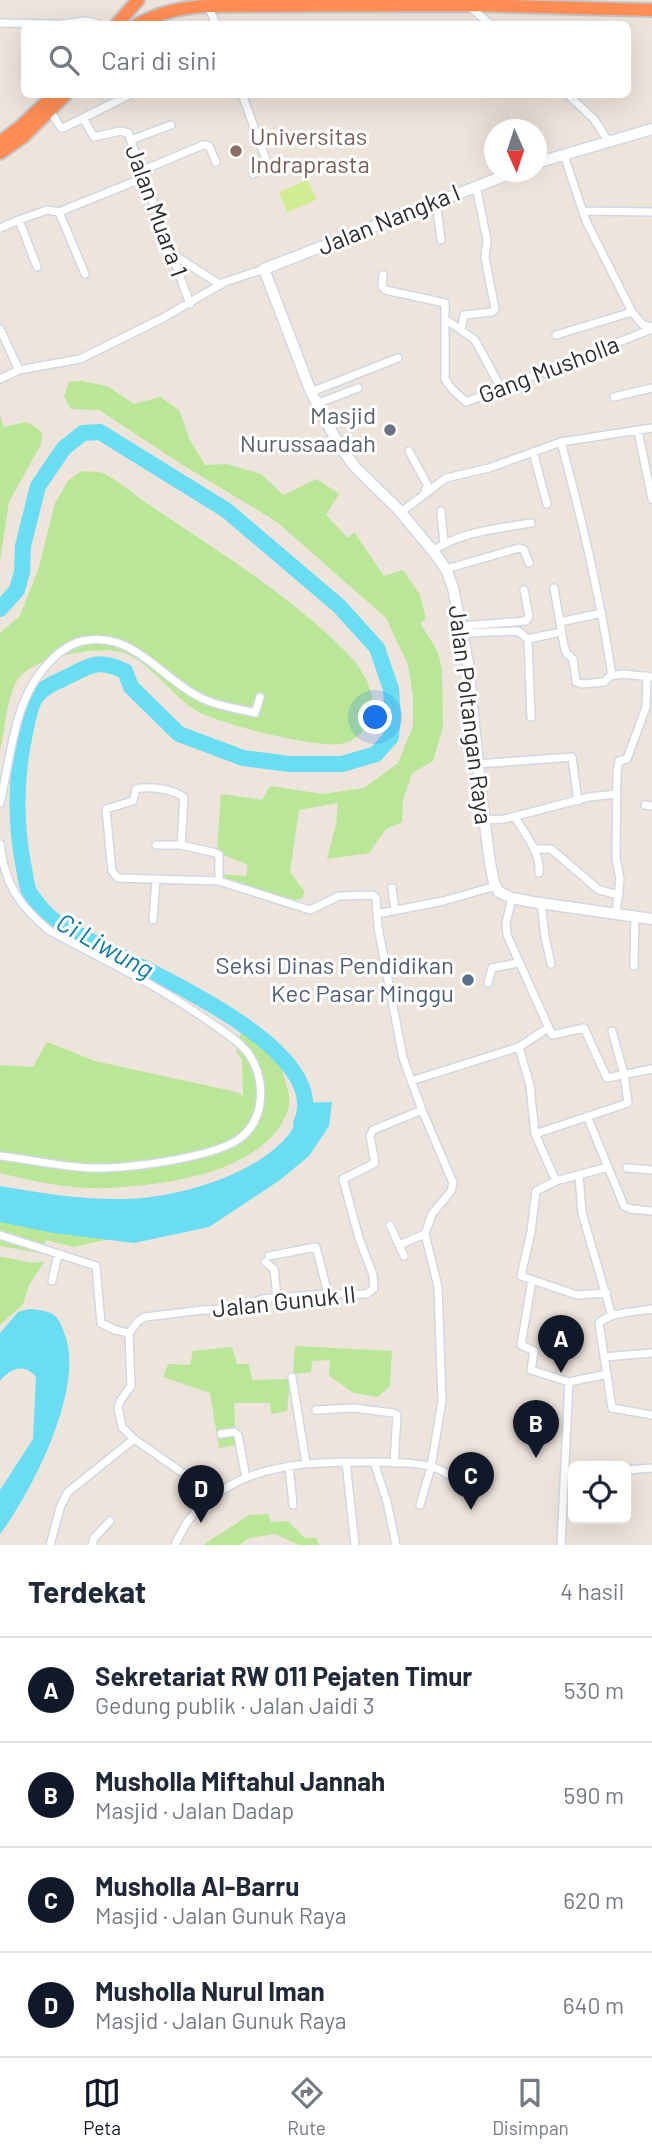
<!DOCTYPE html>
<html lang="id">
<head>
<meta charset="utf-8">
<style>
  body { margin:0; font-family:Barlow,sans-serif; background:#f2f2f3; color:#1f2937 }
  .controls { position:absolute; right:21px; bottom:21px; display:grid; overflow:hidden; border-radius:10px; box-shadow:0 7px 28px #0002 }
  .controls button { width:63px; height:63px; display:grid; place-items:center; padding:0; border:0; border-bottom:2px solid #e0e1e3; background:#fff; color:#1f2937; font:35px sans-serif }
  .compass { position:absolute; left:484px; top:119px; width:63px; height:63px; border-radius:50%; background:#fff; box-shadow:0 7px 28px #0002; rotate:177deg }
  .you { position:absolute; left:376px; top:718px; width:24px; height:24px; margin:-18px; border:5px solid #fff; border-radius:50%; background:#1a73e8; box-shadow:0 0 0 10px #1a73e833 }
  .badge { display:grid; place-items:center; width:46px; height:46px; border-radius:50%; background:#111827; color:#fff; font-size:23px; font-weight:700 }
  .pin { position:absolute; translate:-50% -58px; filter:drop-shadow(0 2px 4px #0008) }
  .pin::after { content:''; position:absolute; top:37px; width:24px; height:21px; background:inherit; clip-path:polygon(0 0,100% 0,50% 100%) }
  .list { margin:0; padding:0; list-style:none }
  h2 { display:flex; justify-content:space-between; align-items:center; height:91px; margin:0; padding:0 28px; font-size:30px }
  h2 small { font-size:23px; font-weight:400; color:#747a83 }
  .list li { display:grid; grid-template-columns:46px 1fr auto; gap:21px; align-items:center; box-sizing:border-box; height:105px; padding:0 28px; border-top:2px solid #e0e1e3 }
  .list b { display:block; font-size:26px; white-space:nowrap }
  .list p { margin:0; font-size:23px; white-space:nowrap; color:#747a83 }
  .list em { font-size:23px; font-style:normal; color:#747a83 }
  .icon { flex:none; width:38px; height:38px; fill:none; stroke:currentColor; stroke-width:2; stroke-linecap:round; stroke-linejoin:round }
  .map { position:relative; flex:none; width:652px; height:1545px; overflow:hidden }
  .search { position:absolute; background:#fff; box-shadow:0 7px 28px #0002; left:21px; right:21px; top:21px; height:77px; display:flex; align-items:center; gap:18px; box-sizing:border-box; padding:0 24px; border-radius:10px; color:#747a83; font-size:26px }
  .sheet { height:511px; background:#fff }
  nav { display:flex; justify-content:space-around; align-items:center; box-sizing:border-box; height:98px; border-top:2px solid #e0e1e3; background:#fff; font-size:19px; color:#747a83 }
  nav a { display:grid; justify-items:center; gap:4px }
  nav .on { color:#111827 }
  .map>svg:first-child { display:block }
  .green { fill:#bae697 }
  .pitch { fill:#d0ed92 }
  .water { fill:#6bddf3 }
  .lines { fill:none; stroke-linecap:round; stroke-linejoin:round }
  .river { stroke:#6bddf3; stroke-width:16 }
  .street-casing { stroke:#d1d7e4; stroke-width:10 }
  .secondary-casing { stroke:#d1d7e4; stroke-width:13 }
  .highway-casing { stroke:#c4c4c4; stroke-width:16 }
  .street { stroke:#fff; stroke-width:7 }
  .secondary { stroke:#fff; stroke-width:10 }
  .highway { stroke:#ff8d55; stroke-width:12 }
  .education-dot { fill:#8d6e63; stroke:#fff; stroke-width:2.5 }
  .worship-dot { fill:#6b7280; stroke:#fff; stroke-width:2.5 }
  .service-dot { fill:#5c6f8a; stroke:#fff; stroke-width:2.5 }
  .labels { text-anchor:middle; stroke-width:6; stroke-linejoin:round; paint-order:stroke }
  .education-label { font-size:24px; fill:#785e54; stroke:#fff; text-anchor:start }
  .street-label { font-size:24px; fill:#2b2b2b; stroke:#fff }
  .worship-label { font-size:24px; fill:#5b616d; stroke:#fff; text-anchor:end }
  .service-label { font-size:24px; fill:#4e5e75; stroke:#fff; text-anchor:end }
  .water-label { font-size:26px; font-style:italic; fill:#087da1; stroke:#fff }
</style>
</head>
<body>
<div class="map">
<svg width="652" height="1545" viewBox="0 0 652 1545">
  <rect width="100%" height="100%" fill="#ede4dc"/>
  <path class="green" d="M81 381 107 386 134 404 160 397 179 410 190 440 205 465 227 464 261 474 283 495 317 479 339 494 326 515 348 538 354 532 384 576 403 570 420 595 426 619 420 623 438 652 442 670 443 727 433 761 412 773 403 800 402 822 386 829 369 853 327 859 336 824 338 803 299 810 290 872 304 891 303 898 292 901 220 880V874L246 876 248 865 217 852 221 794 262 800 270 786 323 794 364 788 398 763 413 726V696L408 665 386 618 277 522 181 464 99 410 71 409 64 396 69 382Z
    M0 414 3 427 27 422 42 432 41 444 9 502 0 561Z
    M81 471C88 472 97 471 103 473 115 478 138 498 151 506 216 550 291 596 346 652 361 667 380 696 370 718 365 731 355 742 340 744 316 748 212 723 192 708 170 692 152 666 127 654 104 643 32 657 18 679 5 700 6 727 0 751V633L20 616 39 567 55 503 68 481Z
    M241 1032C251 1040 271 1052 279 1062 283 1068 284 1080 287 1087 292 1102 289 1112 280 1126 248 1174 164 1185 110 1188 73 1190 36 1182 0 1173V1065L33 1067 47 1042 95 1061 236 1092 243 1096 242 1060 236 1051Z
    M0 1216 127 1235 74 1247 46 1240 40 1253 0 1246Z
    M0 1257C17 1258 29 1266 45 1261L29 1285 23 1304 0 1325Z
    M295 1346 392 1351 390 1386 378 1397 354 1393 329 1376 330 1360 312 1361 311 1372 293 1374Z
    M232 1347 237 1364H249L252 1380 290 1379 287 1411 271 1414 270 1403H234L236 1445 219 1448 210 1393 163 1377 168 1364 190 1365 193 1351Z
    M268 1514 271 1522 288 1521 305 1538H316L319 1545H299L275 1534 249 1538 239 1545H203L249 1515Z"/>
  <path class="pitch" d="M308 180 316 200 287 212 279 192Z"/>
  <path class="water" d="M332 1102 329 1126 309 1156 280 1180 209 1227 134 1243 53 1233 0 1222V1186C40 1193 83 1200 124 1199 176 1198 256 1176 290 1133 296 1125 298 1113 301 1103Z
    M29 1309C38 1310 48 1310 55 1316 60 1320 63 1329 65 1335 85 1387 32 1492 0 1534V1490L33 1439 36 1377C24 1363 11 1368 0 1381V1333L18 1312Z"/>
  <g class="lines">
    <path class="river" d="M0 609 17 590 22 572 23 546 38 486 64 448 83 433 100 432 226 510 339 606 377 648 391 689 393 717 391 737 376 754 342 764H289L243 758 179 734 131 687 125 671C100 660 94 663 71 675 58 682 45 685 36 697 29 707 28 721 25 733 15 779 15 823 24 869 26 877 26 888 31 895 36 902 44 913 52 919 102 956 340 1039 301 1124"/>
    <defs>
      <path id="street" d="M208 6 216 24
        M469 6 490 24
        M0 23 54 24
        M61 24 87 21 98 24
        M242 94 268 165 253 174
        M567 94 594 119 608 141
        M51 112 61 128H63L131 94
        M83 118 94 137 120 131 128 133 190 304
        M131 140 171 125
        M564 155 586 221 632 312 643 325 652 327
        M141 171 203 145 209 146 216 162
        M436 201 441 240
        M583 211 652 212
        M59 212 85 274
        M19 220 47 210 59 212 143 178
        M0 228 19 220 37 267
        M171 253 219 284
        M383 275 382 285 385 290 445 303V379L452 389 466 402 652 329
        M445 319 475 340 501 388
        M0 329 19 370
        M461 330 464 315 492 312 495 309 485 258 487 240 476 186
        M556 335 632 312
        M0 379 19 370 80 359 161 319 225 282 264 269
        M311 392 398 358
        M614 397 652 388
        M316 404 358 388
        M638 431 652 499
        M561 442C582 519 600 597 612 676
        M409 451 428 486 425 490
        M533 452 547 504
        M441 511 444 544
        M401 512 446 478 489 468 561 442 652 428
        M433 551C462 531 497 529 531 523
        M446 569 519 548 524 550 529 563
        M554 588 564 646 567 654 573 659 576 682 582 684 604 682 610 676 623 674 652 677
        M560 622 602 613
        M462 626 526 621 529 616 524 590
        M463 633 518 631 528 639 531 717
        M528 639 561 632
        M478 764 572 757 578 801
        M0 803C13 749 13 691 59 653 67 647 73 643 82 641 101 637 117 640 133 650 159 665 180 690 208 701 223 707 240 709 255 713L260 697
        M645 805 652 806
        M515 817C525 834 541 853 539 873
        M483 820 505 819 589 797 617 794
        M0 844C5 885 19 906 50 931 104 960 157 985 207 1020 221 1030 237 1039 248 1053 260 1070 263 1089 259 1109 256 1120 249 1132 239 1139 213 1157 137 1167 105 1168 71 1169 34 1160 0 1156
        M156 845H181L216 853 219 855V881
        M181 845 184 798C175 789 149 786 136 789L133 801 106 809 112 871 118 878 219 881 310 910 339 896 373 895 376 898 378 927 403 1058 422 1110 453 1183 451 1191 432 1214 425 1234 438 1287 442 1401 431 1467 420 1505
        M534 849H551L599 890 619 895
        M392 888 395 911
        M512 898 506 923 507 935 552 1035 584 1028 607 1078 652 1069
        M541 903 545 937 551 964
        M377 914 443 901 496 886
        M616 914 620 879 616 858 617 772 619 761 627 759 646 707 647 676
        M153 920 156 880
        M634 966 635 916
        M488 983 492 968 518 963
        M519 1047 530 1086 535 1134 556 1181 608 1167
        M411 1081 519 1047 548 1028
        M587 1116 624 1206 631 1209 652 1211
        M535 1134 628 1103 624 1074 612 1031
        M627 1168 652 1170
        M579 1175 582 1213 612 1316
        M556 1181 536 1191 531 1232 521 1276 577 1295 607 1293
        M390 1225 404 1256
        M0 1235 96 1266 101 1323 115 1330 129 1333
        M399 1245 425 1234
        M269 1256 316 1247 328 1294
        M265 1262 274 1269 277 1298
        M532 1280 521 1345 534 1351 531 1370 569 1382
        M52 1281 58 1254
        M652 1309C636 1312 610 1312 599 1323L612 1408 652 1415
        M129 1333 138 1321 145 1317 203 1310 235 1309 262 1299 328 1294H367L374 1288 373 1275 359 1238 343 1179 375 1163 370 1136 373 1130 422 1110
        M129 1333 131 1386 120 1401 118 1408 122 1427 134 1439 216 1496
        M604 1357 652 1353
        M292 1377 306 1463
        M316 1410 354 1408 393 1413 397 1415 394 1463
        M221 1434 234 1432 238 1435 246 1478
        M346 1462 355 1545
        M374 1462 387 1502 396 1545
        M289 1466 293 1505
        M626 1470 652 1468
        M50 1545 61 1505 68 1492 134 1439
        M92 1545 94 1538 110 1521
        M175 1545C179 1537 183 1528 188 1521 201 1503 227 1485 248 1477 287 1462 328 1462 369 1462 390 1462 413 1462 433 1467 446 1471 455 1478 463 1488
        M561 1545 569 1382 607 1374"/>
      <path id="secondary" d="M536 163 652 129
        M514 172 264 269 311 392 340 447 356 468 398 509 433 551 446 569 453 588 468 663 480 786 490 863 494 883 499 892 512 898 533 902 652 919"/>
      <path id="highway" d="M117 24 138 0
        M138 24C162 12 182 7 208 6L469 5 652 10
        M0 142 21 126 55 94
        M0 153 23 137 66 94"/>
    </defs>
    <use href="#street" class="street-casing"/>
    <use href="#secondary" class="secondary-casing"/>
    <use href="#highway" class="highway-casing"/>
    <use href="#street" class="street"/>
    <use href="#secondary" class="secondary"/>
    <use href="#highway" class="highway"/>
  </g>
  <circle class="education-dot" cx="236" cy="151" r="7"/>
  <circle class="worship-dot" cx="390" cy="430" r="7"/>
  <circle class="service-dot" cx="468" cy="980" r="7"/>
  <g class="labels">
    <g class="education-label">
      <text x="250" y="145">Universitas<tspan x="250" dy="28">Indraprasta</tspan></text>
    </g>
    <g class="street-label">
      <text transform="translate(156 211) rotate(70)" y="8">Jalan Muara 1</text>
      <text transform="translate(389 220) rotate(-22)" y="8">Jalan Nangka I</text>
      <text transform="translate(549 370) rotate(-21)" y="8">Gang Musholla</text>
      <text transform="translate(470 715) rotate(83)" y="8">Jalan Poltangan Raya</text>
      <text transform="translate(284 1302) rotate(-6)" y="8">Jalan Gunuk II</text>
    </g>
    <g class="worship-label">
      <text x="376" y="424">Masjid<tspan x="376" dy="28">Nurussaadah</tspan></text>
    </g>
    <g class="service-label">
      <text x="454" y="974">Seksi Dinas Pendidikan<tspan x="454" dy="28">Kec Pasar Minggu</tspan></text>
    </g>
    <g class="water-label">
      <text transform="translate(105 946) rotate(29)" y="9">Ci Liwung</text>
    </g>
  </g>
</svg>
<div class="controls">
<button><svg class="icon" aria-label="locate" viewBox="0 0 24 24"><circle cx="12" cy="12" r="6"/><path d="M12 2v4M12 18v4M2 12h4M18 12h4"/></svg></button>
</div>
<svg class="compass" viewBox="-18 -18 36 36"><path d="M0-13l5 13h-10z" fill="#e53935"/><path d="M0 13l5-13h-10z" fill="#747a83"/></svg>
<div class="you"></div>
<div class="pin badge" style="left:561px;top:1373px">A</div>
<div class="pin badge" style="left:536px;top:1458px">B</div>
<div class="pin badge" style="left:471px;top:1510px">C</div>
<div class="pin badge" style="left:201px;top:1523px">D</div>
<div class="search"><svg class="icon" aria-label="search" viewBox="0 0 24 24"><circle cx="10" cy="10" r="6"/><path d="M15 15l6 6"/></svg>Cari di sini</div>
</div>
<section class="sheet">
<h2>Terdekat<small>4 hasil</small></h2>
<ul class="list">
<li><span class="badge">A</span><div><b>Sekretariat RW 011 Pejaten Timur</b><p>Gedung publik · Jalan Jaidi 3</p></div><em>530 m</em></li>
<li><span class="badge">B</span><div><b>Musholla Miftahul Jannah</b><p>Masjid · Jalan Dadap</p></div><em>590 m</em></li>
<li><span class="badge">C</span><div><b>Musholla Al-Barru</b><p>Masjid · Jalan Gunuk Raya</p></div><em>620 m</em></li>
<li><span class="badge">D</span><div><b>Musholla Nurul Iman</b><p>Masjid · Jalan Gunuk Raya</p></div><em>640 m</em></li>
</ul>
</section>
<nav>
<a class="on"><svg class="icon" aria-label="map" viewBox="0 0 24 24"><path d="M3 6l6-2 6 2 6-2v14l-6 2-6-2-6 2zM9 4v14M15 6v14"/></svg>Peta</a>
<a><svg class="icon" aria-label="directions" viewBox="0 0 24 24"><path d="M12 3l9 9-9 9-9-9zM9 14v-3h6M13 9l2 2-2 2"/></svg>Rute</a>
<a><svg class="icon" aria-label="saved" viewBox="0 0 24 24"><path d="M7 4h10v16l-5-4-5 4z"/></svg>Disimpan</a>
</nav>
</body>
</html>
